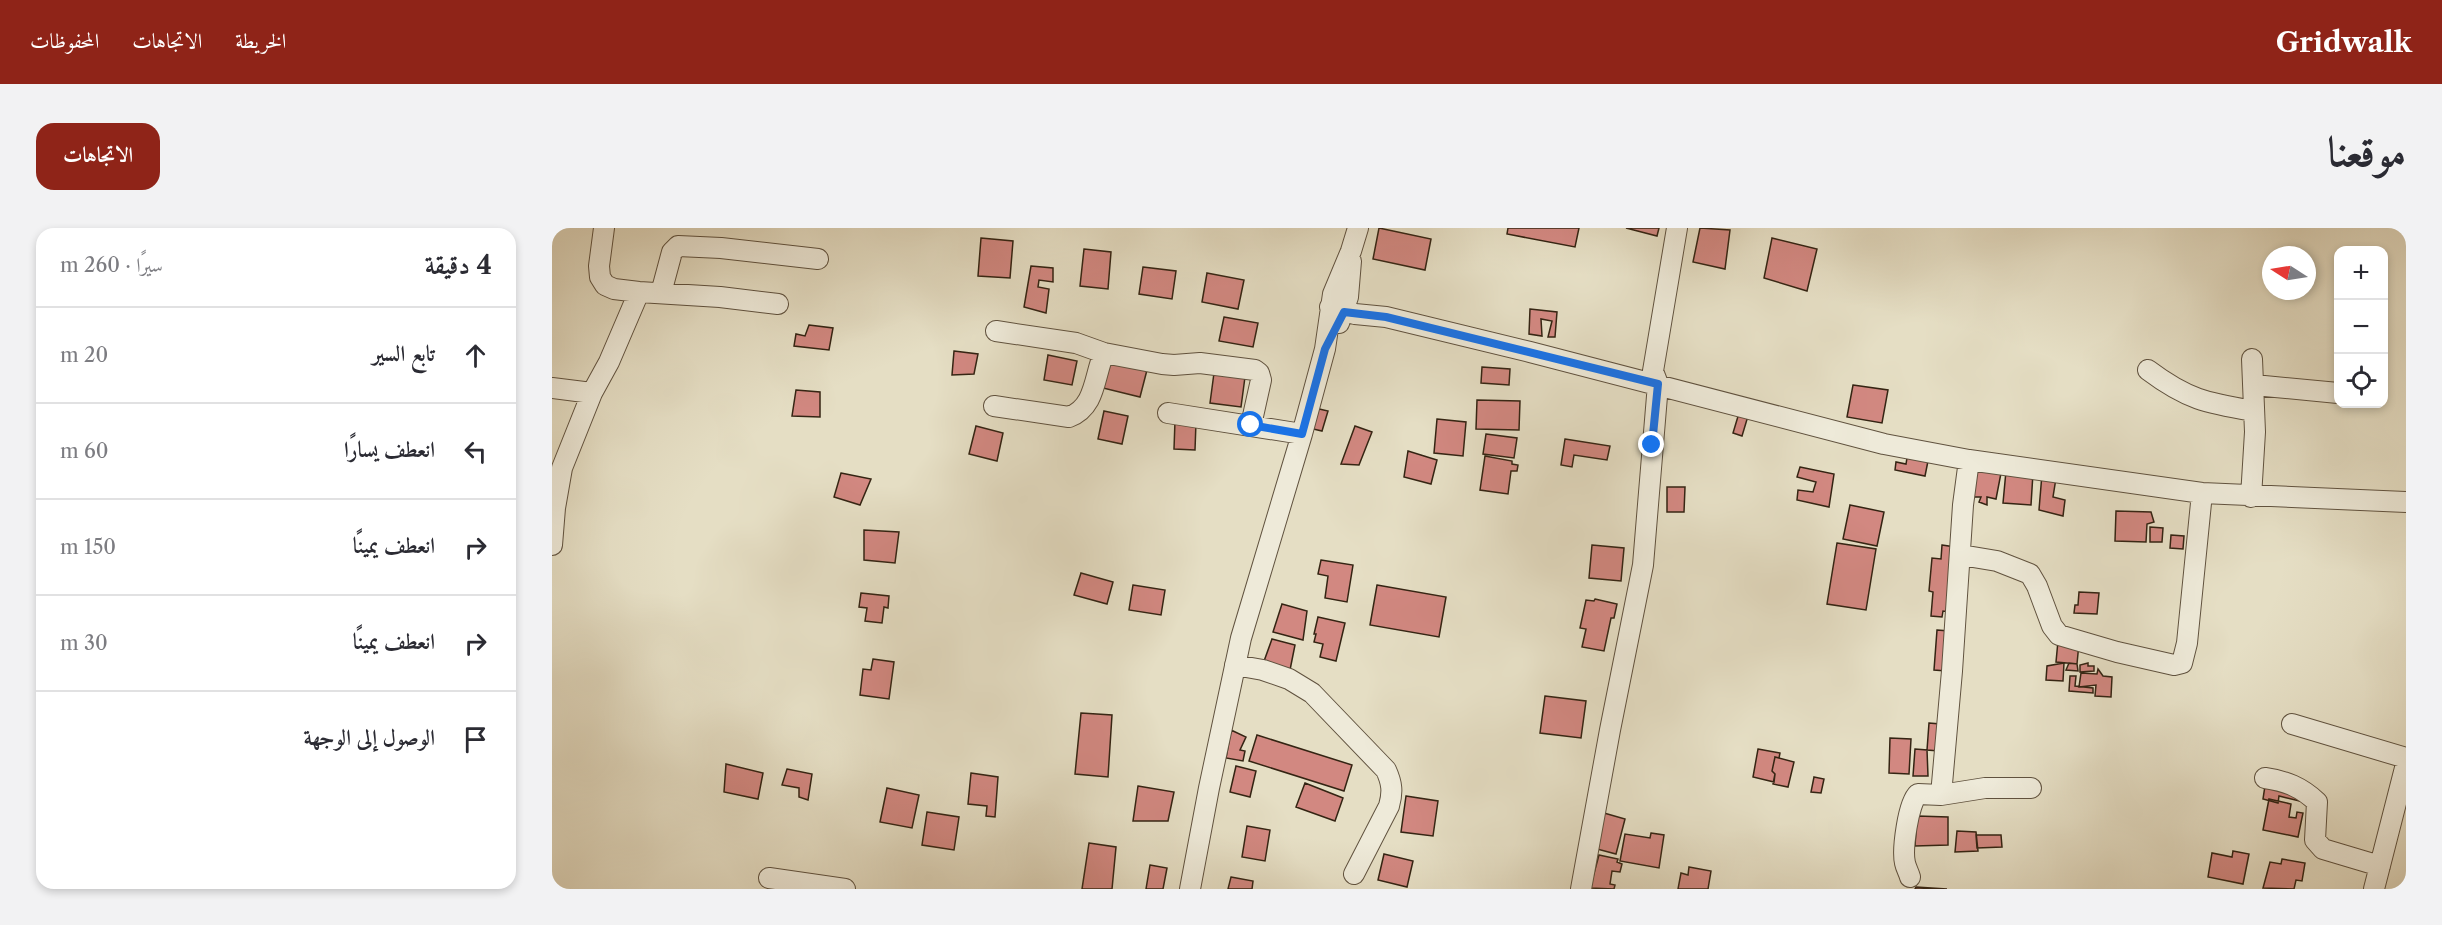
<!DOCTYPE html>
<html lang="ar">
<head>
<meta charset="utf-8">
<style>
  body { margin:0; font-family:"Libre Caslon Text",Amiri,serif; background:#f2f2f3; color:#2b2b33; direction:rtl }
  .controls { position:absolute; right:18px; top:18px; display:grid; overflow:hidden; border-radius:12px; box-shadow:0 3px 9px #0003 }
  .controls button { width:54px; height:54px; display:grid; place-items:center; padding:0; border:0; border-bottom:2px solid #e1e1e2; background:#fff; color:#2b2b33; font:30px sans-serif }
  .compass { position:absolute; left:1710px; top:18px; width:54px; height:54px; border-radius:50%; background:#fff; box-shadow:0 3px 9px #0003; rotate:282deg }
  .stop { position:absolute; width:18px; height:18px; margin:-14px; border:4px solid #1a73e8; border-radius:50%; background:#fff }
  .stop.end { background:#1a73e8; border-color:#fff; box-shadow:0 2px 6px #0008 }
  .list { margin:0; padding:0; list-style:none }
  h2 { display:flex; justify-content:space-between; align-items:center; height:78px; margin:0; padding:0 24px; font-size:26px }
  h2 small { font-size:20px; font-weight:400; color:#7c7c81 }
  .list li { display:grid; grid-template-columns:39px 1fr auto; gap:18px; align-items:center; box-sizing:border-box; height:96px; padding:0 24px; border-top:2px solid #e1e1e2 }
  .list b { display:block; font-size:22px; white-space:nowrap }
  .list em { font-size:20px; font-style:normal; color:#7c7c81 }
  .icon { flex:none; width:33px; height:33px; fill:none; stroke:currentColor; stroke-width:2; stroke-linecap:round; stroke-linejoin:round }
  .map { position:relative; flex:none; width:1854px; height:661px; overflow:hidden; direction:ltr; border-radius:18px }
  header { display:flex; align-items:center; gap:36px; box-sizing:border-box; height:84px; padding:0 30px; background:#8f2418; color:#fff }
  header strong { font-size:28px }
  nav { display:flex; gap:33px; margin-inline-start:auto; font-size:21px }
  .intro { display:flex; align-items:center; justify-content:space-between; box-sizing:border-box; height:144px; padding:0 36px }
  h1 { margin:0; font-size:42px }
  .button { padding:15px 27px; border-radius:18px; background:#8f2418; color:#fff; font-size:21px; font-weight:700 }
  main { display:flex; gap:36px; padding:0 36px }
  aside { flex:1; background:#fff; border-radius:18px; box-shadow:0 3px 9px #0003 }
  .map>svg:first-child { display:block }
  .building { fill:#d28881; stroke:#342413; stroke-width:1.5 }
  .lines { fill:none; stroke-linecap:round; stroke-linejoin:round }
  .minor-casing { stroke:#60523f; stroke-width:22 }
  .minor { stroke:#eeead9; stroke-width:20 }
  .route { stroke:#1a73e8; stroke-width:8 }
</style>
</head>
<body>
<header>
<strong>Gridwalk</strong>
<nav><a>الخريطة</a><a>الاتجاهات</a><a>المحفوظات</a></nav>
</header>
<div class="intro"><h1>موقعنا</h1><a class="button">الاتجاهات</a></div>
<main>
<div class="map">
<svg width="1854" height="661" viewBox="0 0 1854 661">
  <rect width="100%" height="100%" fill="#e5dec4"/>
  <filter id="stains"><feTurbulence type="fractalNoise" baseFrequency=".00333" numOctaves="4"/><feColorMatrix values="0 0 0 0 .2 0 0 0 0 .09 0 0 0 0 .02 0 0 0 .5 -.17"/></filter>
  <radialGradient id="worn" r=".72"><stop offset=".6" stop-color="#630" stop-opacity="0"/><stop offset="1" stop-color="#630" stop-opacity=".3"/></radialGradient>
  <path class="building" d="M827 0 879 11 873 42 821 31Z
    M956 0H1027L1023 19 955 6Z
    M1074 0H1107L1105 8Z
    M1148 0 1178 2 1173 41 1141 34Z
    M429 10 461 13 458 50 426 48Z
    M1220 10 1265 21 1255 63 1212 50Z
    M532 21 559 24 556 61 528 58Z
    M479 38 501 40V54L487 52 486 59 497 61 494 85 472 79Z
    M591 39 624 43 620 71 587 66Z
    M655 45 692 52 686 81 650 74Z
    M978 81 1005 84 1003 109H996L1000 93 989 91 990 108 977 106Z
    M672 89 706 95 701 119 667 113Z
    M257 97 281 100 277 122 242 118 244 106 253 108Z
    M402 123 426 126 422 146 400 147Z
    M496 127 525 133 520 157 492 152Z
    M558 133 595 142 588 169 551 160Z
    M930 139 958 141 957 157 929 155Z
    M662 145 693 149 689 179 658 175Z
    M1301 157 1336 162 1330 195 1295 189Z
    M244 162 268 164V189L240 188Z
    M925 172 968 173 967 202 924 201Z
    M763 180 776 183 770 203 757 200Z
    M552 183 576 188 570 216 546 211Z
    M1187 185 1196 188 1190 208 1181 205Z
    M885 191 914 194 911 228 882 225Z
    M623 193 644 194 643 222 622 221Z
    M424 198 451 205 445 233 417 226Z
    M803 198 820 204 807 237 789 236Z
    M934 206 965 210 962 230 931 226Z
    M1013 211 1058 218 1055 232 1022 227 1020 239 1009 237Z
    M856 223 885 232 879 256 852 249Z
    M933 228 960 233V236L966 237 965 243H959L956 266 928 262Z
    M1377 228 1373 248 1343 242 1344 234 1354 236 1355 230Z
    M1248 239 1282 246 1277 279 1245 272 1246 262 1261 264 1264 254 1245 249Z
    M1421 239 1450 240 1444 271 1435 269V277L1427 274 1429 269H1418Z
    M1454 243 1481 245 1479 277 1451 275Z
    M1505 244 1501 269 1513 272 1511 288 1487 282 1490 246Z
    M289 245 319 251 308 277 282 269Z
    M1115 259H1133L1132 284H1115Z
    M1298 277 1332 284 1325 318 1291 311Z
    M1564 283 1599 284 1602 294 1595 296 1594 314 1563 313Z
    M1598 299 1611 300 1610 314H1598Z
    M312 302 347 304 343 335 312 332Z
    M1619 307 1632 308 1631 321 1618 320Z
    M1285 315 1324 321 1314 382 1275 376Z
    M1040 317 1072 320 1069 353 1037 350Z
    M1390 317 1403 319 1397 384 1391 383 1390 389 1379 388 1381 364 1377 363 1380 330 1389 331Z
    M769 332 801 337 795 374 773 370 776 348 766 346Z
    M529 345 561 354 555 376 522 367Z
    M581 357 613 362 609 387 577 382Z
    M825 357 894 369 887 409 818 397Z
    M1527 364 1547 365 1545 386 1522 385 1523 377H1526Z
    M309 365 337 368 336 380 332 379 330 395 313 393 315 380 307 379Z
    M1043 371 1065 376 1062 390H1059L1052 423 1030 419 1034 401 1028 400 1034 372 1042 373Z
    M730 376 755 383 751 412 721 404Z
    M766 389 793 395 784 433 768 429 771 416 762 414 764 406H762Z
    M1385 402 1397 403 1394 443 1382 442Z
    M720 411 743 417 738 442 711 436Z
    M1506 413 1527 415 1525 436 1504 434Z
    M321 431 342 434 337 471 308 467 311 441 319 442Z
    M1512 435 1511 453 1494 452 1495 438Z
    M1517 435 1525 436 1526 443 1514 442Z
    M1536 435V438H1542V443L1528 444V437Z
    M1546 441 1551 448 1560 449 1559 469 1543 468 1544 457 1527 459 1529 445 1545 446Z
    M1518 448H1524L1523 458 1541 460V465L1517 463Z
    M993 468 1034 473 1029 510 988 505Z
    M529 485 560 487 556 549 523 546Z
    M1377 495 1388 496 1387 523 1375 522Z
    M679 502 694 509 688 522 693 523 691 533 674 530Z
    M705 507 800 537 792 563 697 533Z
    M1338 510 1359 511 1357 546 1337 545Z
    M1206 521 1228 525 1227 530 1223 529 1220 543 1223 546 1222 554 1201 549Z
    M1363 521 1375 522 1376 548H1361Z
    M1223 529 1242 534 1236 559 1221 556 1223 546 1220 543Z
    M174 536 211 545 206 571 172 564Z
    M684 538 704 543 698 569 678 564Z
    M235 541 260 546 256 572 247 569V560L230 557Z
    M419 545 446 549 443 589 434 588 435 578 416 576Z
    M1262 549 1272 551 1269 565 1259 564Z
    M753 555 791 570 783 593 744 579Z
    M586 558 622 564 616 593H581Z
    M1713 558 1753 567 1752 574 1727 568 1726 575 1711 571Z
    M335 560 367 567 360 600 328 594Z
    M854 568 886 573 881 608 849 604Z
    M1717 571 1739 576 1737 589 1744 590 1745 584 1751 585 1746 609 1711 602Z
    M375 584 407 589 402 622 370 617Z
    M1052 585 1073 591 1064 626 1045 621Z
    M1365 588 1396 589V617L1363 618Z
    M695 598 718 602 713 633 690 629Z
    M1405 603 1424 604 1426 623 1403 624Z
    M1099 605 1112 607 1107 640 1068 633 1073 606 1098 610Z
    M1424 607H1449L1450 619 1425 620Z
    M537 615 564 619 560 661H530Z
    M1681 623 1697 626 1691 656 1656 649 1660 625 1680 629Z
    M832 626 861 633 855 659 826 652Z
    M1047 627 1066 631 1065 634 1070 636 1068 644 1060 643 1058 656 1063 657 1062 661 1038 660Z
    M1730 631 1753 635 1750 653 1744 652 1742 661 1711 660 1718 634 1729 636Z
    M598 637 615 640 611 661H594Z
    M1137 639 1159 643 1156 661H1126L1129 645 1136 647Z
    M679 649 701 653 700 661H676Z
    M1364 659 1395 661H1363Z"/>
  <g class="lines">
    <defs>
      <path id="minor" d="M52 0 47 38 48 49 53 57 62 61 87 64 168 69 226 76
        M109 65 120 24 126 18 169 20 266 31
        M778 79 803 86 834 89 978 124 1332 216 1417 232 1650 265 1854 274
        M787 95 796 69 799 33
        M444 103 524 115 552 125 610 136 622 137 648 135 703 142 707 145 709 152 699 197
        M1596 142C1636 172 1655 175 1702 183
        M1702 157 1786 165
        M0 160 40 165
        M442 178 517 189C544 179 542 148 552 125
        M616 185 750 206
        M1699 269 1703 204 1700 131
        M0 317 3 280 10 240 40 165 57 134 87 64
        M1409 327 1445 333 1478 346 1485 358 1500 398 1507 407 1565 424 1622 437 1630 435 1635 415 1650 265
        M683 437 711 442 737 451 760 465 834 542C840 555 841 564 837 578L802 646
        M1740 496 1854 530
        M1713 550C1734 553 1749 559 1765 574L1763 612 1771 621 1828 638
        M1389 567 1433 560H1479
        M1358 649C1357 645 1354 640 1353 635 1350 622 1356 575 1366 566L1389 567 1400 443 1411 277 1417 232
        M217 650 293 661
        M638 661 657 560 689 410 750 206 773 121 781 66 799 23 806 0
        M1029 661 1058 502 1091 337 1106 156 1101 143 1125 0
        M1822 661 1854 536"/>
    </defs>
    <use href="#minor" class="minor-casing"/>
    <use href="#minor" class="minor"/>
  </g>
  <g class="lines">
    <path class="route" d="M699 197 750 206 773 121 792 84 834 89 1106 156 1100 217"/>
  </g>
  <rect width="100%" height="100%" filter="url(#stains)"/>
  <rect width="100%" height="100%" fill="url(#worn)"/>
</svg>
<div class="controls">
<button>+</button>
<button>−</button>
<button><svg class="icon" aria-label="locate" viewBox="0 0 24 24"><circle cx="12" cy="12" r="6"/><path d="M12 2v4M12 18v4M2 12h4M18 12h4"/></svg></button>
</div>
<svg class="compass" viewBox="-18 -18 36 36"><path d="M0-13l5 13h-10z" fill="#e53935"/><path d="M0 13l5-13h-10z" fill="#7c7c81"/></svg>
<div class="stop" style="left:699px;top:197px"></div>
<div class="stop end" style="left:1100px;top:217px"></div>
</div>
<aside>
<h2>4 دقيقة<small>سيرًا · 260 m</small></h2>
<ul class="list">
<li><svg class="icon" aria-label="ahead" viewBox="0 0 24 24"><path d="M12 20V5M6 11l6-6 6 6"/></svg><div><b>تابع السير</b></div><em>20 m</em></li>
<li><svg class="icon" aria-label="left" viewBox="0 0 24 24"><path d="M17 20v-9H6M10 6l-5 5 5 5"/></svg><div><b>انعطف يسارًا</b></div><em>60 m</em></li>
<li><svg class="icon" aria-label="right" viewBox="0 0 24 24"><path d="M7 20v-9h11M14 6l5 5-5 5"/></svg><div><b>انعطف يمينًا</b></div><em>150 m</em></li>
<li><svg class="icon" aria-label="right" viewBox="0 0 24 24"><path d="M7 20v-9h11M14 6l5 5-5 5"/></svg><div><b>انعطف يمينًا</b></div><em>30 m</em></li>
<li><svg class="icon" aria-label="arrive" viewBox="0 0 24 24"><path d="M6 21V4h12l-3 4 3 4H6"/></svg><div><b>الوصول إلى الوجهة</b></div></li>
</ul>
</aside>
</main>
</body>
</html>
